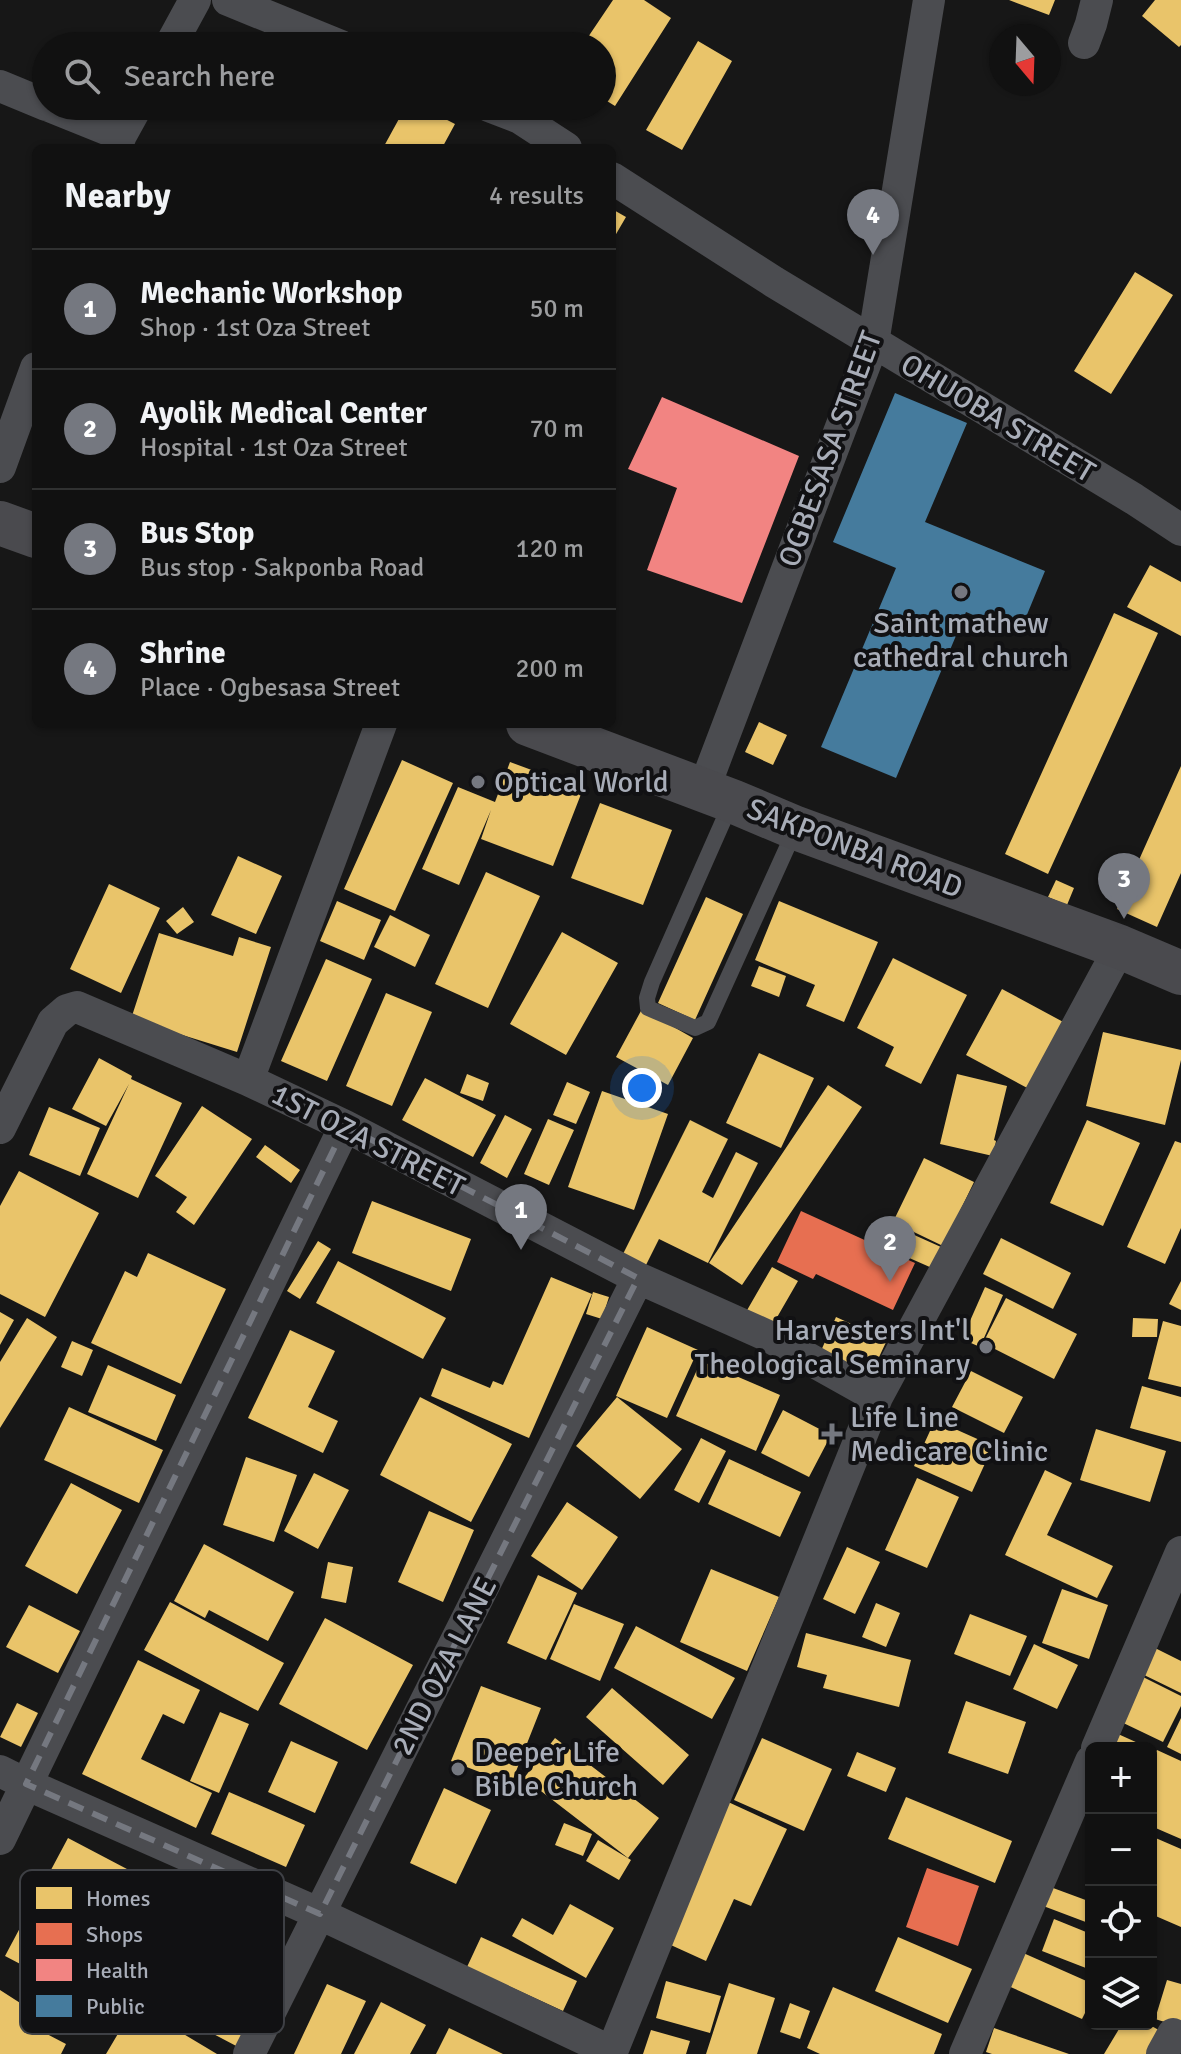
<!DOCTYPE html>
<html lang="en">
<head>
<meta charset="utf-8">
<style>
  body { margin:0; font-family:Signika,sans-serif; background:#1e1f1f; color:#f1f3f6 }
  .controls { position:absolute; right:24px; bottom:24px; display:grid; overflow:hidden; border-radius:12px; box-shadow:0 2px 6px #0004 }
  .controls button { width:72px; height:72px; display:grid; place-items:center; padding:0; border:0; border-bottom:2px solid #303131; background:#111; color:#f1f3f6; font:40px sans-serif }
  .compass { position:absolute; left:989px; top:24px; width:72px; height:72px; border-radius:50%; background:#111; box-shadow:0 2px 6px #0004; rotate:161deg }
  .you { position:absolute; left:642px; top:1088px; width:28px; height:28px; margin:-20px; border:6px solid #fff; border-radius:50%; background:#1a73e8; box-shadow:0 0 0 12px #1a73e833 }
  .badge { display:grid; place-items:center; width:52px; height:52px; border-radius:50%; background:#757880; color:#fff; font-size:26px; font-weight:700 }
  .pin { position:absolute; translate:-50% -66px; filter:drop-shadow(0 2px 4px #0008) }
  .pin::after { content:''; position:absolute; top:42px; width:28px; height:24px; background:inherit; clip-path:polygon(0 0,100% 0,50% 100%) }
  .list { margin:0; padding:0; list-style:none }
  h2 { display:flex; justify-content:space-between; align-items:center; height:104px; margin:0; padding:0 32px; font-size:34px }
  h2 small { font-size:26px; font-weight:400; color:#9c9d9f }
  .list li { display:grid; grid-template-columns:52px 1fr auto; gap:24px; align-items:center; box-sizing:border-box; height:120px; padding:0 32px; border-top:2px solid #303131 }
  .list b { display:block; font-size:30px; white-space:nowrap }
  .list p { margin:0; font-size:26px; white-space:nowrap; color:#9c9d9f }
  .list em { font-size:26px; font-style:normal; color:#9c9d9f }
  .icon { flex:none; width:44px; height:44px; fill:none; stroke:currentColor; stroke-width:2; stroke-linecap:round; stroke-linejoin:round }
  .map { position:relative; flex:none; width:1181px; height:2054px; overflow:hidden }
  .search { position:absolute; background:#111; box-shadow:0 2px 6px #0004; left:32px; top:32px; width:584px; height:88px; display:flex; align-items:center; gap:20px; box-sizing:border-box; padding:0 28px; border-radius:44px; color:#9c9d9f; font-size:30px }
  .panel { position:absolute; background:#111; box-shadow:0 2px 6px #0004; left:32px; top:144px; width:584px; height:584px; border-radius:12px }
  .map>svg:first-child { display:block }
  .homes { fill:#e9c46a }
  .shops { fill:#e76f51 }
  .health { fill:#f28482 }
  .public { fill:#457b9d }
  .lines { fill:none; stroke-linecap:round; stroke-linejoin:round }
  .lane { stroke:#4b4c50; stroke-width:16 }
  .street { stroke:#4b4c50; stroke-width:32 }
  .secondary { stroke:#4a4a4e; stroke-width:44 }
  .marked { fill:none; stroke:#757880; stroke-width:6; stroke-dasharray:16 10; stroke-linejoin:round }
  .poi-dot { fill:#757880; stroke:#111113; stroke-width:3 }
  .labels { text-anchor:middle; stroke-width:8; stroke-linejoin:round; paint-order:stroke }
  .street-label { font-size:30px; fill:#a8adb8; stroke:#111113 }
  .poi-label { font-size:30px; fill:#a8adb8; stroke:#111113; text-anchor:start }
  .key { fill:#111113; stroke:#3e4045; stroke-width:2 }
  .key-label { font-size:22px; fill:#a8adb8 }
</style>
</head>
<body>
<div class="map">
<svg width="1181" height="2054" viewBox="0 0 1181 2054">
  <rect width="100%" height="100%" fill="#171717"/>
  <path class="homes" d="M613 0H644L671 18 615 106 602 98V46H582Z
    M1009 0H1055L1049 15Z
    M1155 0H1181V45L1179 47 1142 16Z
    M698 41 732 61 682 150 646 130Z
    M406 106H420L455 124 442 148H383Z
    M612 209 626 217 612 241Z
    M1135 272 1173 295 1111 394 1074 371Z
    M1150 565 1181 582V636L1127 607Z
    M1114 613 1158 633 1048 874 1005 854Z
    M759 722 787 735 773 765 745 752Z
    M402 760 453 783 395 911 344 889Z
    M510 762 583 789 553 866 481 839 491 810 459 885 422 869 458 787 495 802Z
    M1181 766V873L1157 927 1117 909Z
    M600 803 672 830 643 905 571 878Z
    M238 856 282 876 256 934 211 915Z
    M486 872 540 896 488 1008 435 984Z
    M1056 880 1074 888 1067 905 1048 897Z
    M109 884 160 908 121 993 70 969Z
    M706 897 743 914 695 1020 658 1003Z
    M337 901 381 920 364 960 320 941Z
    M779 901 878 942 844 1022 806 1006 815 985 755 960Z
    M183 907 194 922 177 934 166 921Z
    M390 915 430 935 415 967 374 947Z
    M562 932 618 963 566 1055 510 1024Z
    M159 933 233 956 239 937 271 947 237 1052 131 1019Z
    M893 958 967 995 921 1084 885 1066 894 1047 857 1028Z
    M326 959 372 979 327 1081 281 1061Z
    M759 966 786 976 779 997 751 986Z
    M1002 989 1067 1024 1031 1090 966 1055Z
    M386 993 432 1012 392 1106 346 1086Z
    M642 1009 693 1038 668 1085 616 1057Z
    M1103 1032 1181 1050V1060L1165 1125 1086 1106Z
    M759 1053 814 1078 781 1148 726 1123Z
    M99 1058 132 1076 131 1079 182 1103 138 1198 87 1174 129 1084 106 1126 72 1109Z
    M467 1074 489 1083 483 1101 460 1093Z
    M957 1074 1007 1086 994 1140 996 1141 993 1156 940 1144Z
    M425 1078 496 1115 473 1157 402 1120Z
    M567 1082 590 1092 576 1124 553 1115Z
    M828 1085 862 1107 742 1285 709 1263Z
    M602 1091 668 1114 634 1210 568 1187Z
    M202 1106 252 1139 194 1225 176 1212 187 1197 155 1176Z
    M49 1107 100 1128 80 1176 29 1155Z
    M505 1115 532 1129 507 1178 480 1163Z
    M548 1119 574 1130 549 1185 524 1174Z
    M690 1120 728 1139 702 1192 713 1198 736 1152 758 1163 708 1263 659 1239 642 1273 619 1262Z
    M1087 1120 1140 1143 1103 1226 1050 1203Z
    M1175 1141 1181 1143V1228L1165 1264 1127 1247Z
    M265 1145 300 1170 291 1183 256 1157Z
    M924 1158 974 1182 943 1246 893 1222Z
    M19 1171 99 1213 45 1317 0 1294V1206Z
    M372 1201 471 1239 451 1291 352 1253Z
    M883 1221 941 1247 932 1268 873 1242Z
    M1001 1238 1071 1273 1053 1309 983 1274Z
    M318 1241 331 1249 300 1299 287 1291Z
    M148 1253 226 1289 181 1384 91 1343 125 1271 137 1277Z
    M338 1261 446 1318 423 1359 316 1303Z
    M772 1267 798 1281 772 1326 746 1312Z
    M551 1277 592 1294 529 1438 431 1396 442 1368 490 1388 493 1381 503 1385Z
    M1181 1281V1310L1169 1304Z
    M985 1287 1003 1295 980 1347 962 1339Z
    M593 1292 609 1297 602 1319 586 1314Z
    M1006 1298 1077 1334 1054 1379 983 1343Z
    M0 1312 14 1320 0 1345Z
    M836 1317 887 1340 866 1385 816 1362Z
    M27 1318 57 1337 0 1428V1362Z
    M1133 1318 1158 1319 1157 1337H1132Z
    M1163 1321 1181 1326V1387L1148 1379Z
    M647 1327 698 1350 667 1418 616 1396Z
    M290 1330 335 1351 308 1407 338 1421 323 1453 248 1418Z
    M72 1341 93 1350 82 1376 61 1367Z
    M701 1361 780 1395 756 1451 676 1416Z
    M108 1365 176 1395 156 1441 88 1412Z
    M971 1371 1023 1397 1004 1433 952 1407Z
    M1142 1386 1181 1397V1442L1130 1428Z
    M420 1397 512 1444 471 1522 380 1475Z
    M617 1397 682 1449 640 1499 576 1446Z
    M69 1407 163 1450 139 1503 44 1460Z
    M783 1410 831 1435 809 1477 761 1453Z
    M935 1420 993 1446 972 1492 914 1466Z
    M1096 1429 1166 1451 1150 1502 1080 1480Z
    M701 1438 726 1451 699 1503 674 1490Z
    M246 1457 297 1475 274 1542 223 1525Z
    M729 1459 801 1492 780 1537 708 1504Z
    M1045 1470 1072 1483 1047 1535 1113 1566 1097 1598 1005 1555Z
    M314 1473 349 1490 318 1549 284 1531Z
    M917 1478 959 1497 927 1568 885 1550Z
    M71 1483 122 1510 77 1594 25 1566Z
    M567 1502 618 1537 582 1590 531 1556Z
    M429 1511 474 1530 443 1602 398 1582Z
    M204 1544 294 1592 268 1641 209 1610 205 1618 174 1601Z
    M847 1547 880 1562 855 1614 823 1599Z
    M328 1562 353 1567 346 1603 321 1598Z
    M711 1569 779 1597 747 1671 680 1642Z
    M538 1575 577 1593 546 1660 507 1643Z
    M1062 1589 1108 1605 1089 1659 1042 1643Z
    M170 1602 284 1663 258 1711 144 1650Z
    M876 1603 900 1613 886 1647 862 1637Z
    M574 1604 624 1624 600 1681 550 1659Z
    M29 1605 80 1631 58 1673 6 1647Z
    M970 1614 1027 1636 1010 1676 954 1654Z
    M325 1618 413 1665 367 1750 279 1704Z
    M636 1626 735 1678 712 1719 614 1668Z
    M806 1633 911 1660 899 1707 823 1688 827 1675 797 1667Z
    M1034 1644 1078 1665 1057 1709 1013 1689Z
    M1153 1647 1181 1661V1693L1140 1673Z
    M138 1660 200 1690 184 1724 163 1714 141 1759 212 1793 196 1828 82 1774Z
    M1137 1674 1181 1696V1706L1163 1742 1115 1719Z
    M481 1686 541 1708 511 1784 451 1761Z
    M612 1688 689 1755 663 1785 586 1717Z
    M966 1701 1026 1722 1008 1774 948 1753Z
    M17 1703 38 1713 21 1747 0 1737Z
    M220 1712 249 1724 219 1793 190 1781Z
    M1181 1718V1754L1167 1747Z
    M1107 1729 1149 1748H1098Z
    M555 1738 659 1818 628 1858 524 1778Z
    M762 1738 832 1769 804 1831 734 1800Z
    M291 1741 338 1762 315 1813 268 1792Z
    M1157 1750 1181 1761V1839L1151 1826V1762Z
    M857 1752 896 1768 886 1792 847 1776Z
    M444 1788 491 1810 456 1884 410 1863Z
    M229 1792 305 1825 286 1867 211 1834Z
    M906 1797 1012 1841 995 1883 888 1839Z
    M726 1801 787 1829 751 1906 734 1899 706 1961 662 1941Z
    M564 1823 592 1834 583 1856 555 1845Z
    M1151 1836 1181 1849V1927L1151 1914Z
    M68 1838 165 1889 123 1967 68 1938 47 1978 5 1956Z
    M598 1840 631 1860 619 1880 586 1861Z
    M189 1884 254 1919 227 1968 244 1976 254 1950 276 1959 262 1994 241 1986 235 1998 260 2011 240 2048 132 1991Z
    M1045 1885 1091 1902V1924L1038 1904Z
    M570 1904 614 1928 586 1978 512 1936 522 1918 553 1935Z
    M1054 1919 1091 1934V1970L1042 1951Z
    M481 1937 577 1981 563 2011 467 1967Z
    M898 1937 972 1969 948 2023 875 1991Z
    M1021 1952 1091 1983V2004L1090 2003 1082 2019 1006 1985Z
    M1167 1980 1181 1984V2027L1155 2019Z
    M666 1981 721 1996 710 2033 656 2018Z
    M729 1983 775 1998 757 2054H706Z
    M327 1984 366 2001 341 2054H294Z
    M833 1987 942 2034 934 2054H820L807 2048Z
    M0 1990 28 2008 20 2020 66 2044 61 2054H0Z
    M381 2002 426 2025 410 2054H354Z
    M790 2003 810 2011 800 2039 780 2032Z
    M135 2005 217 2054H106Z
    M1122 2024H1148L1164 2033 1152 2054H1104Z
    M449 2028 503 2054H436Z
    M994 2028 1069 2054H992L986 2052Z
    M651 2030 690 2041 686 2054H643Z"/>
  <path class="shops" d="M801 1211 915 1263 893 1310 816 1274 813 1279 777 1262Z
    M927 1868 979 1886 958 1946 906 1927Z"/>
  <path class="health" d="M662 397 799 456 742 603 647 570 677 488 628 469Z"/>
  <path class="public" d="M895 393 967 423 925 522 1045 571 1019 634 966 612 896 778 821 747 896 568 833 542Z"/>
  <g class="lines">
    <path class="lane" d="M732 801 652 982 647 998 648 1008 695 1028 708 1022 795 830"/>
    <path class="street" d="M228 0 341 46
      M1084 43 1091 24 1097 0
      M170 46 195 0
      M0 86 46 105
      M49 106 121 135
      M489 106 520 118 566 148
      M116 148 121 135 137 106
      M612 178 774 282 1134 499 1181 530
      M0 467 36 368
      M703 791 873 343 929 0
      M248 1080 381 724
      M0 1128 53 1022 67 1010 77 1007 248 1080 345 1126 638 1278 768 1336 877 1397
      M1097 1748 1181 1552
      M0 1771 26 1784 320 1914 612 2052
      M0 1839 345 1126
      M249 2054 638 1278
      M611 2054 877 1397 1120 947
      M965 2054 1091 1761
      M1162 2054 1173 2034"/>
    <path class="secondary" d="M0 523 36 536
      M528 724 732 801 796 828 1120 947 1181 973"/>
  </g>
  <path class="marked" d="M345 1126 638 1278 320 1914 26 1784Z"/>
  <g class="poi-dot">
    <circle cx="961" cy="592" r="8"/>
    <circle cx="478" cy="782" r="8"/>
    <circle cx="986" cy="1347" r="8"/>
    <path d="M828 1422h8v8h8v8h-8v8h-8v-8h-8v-8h8z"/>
    <circle cx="458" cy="1769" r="8"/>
  </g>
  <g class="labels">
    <g class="street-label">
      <text transform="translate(998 418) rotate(31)" y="10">OHUOBA STREET</text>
      <text transform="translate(830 449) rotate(-70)" y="10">OGBESASA STREET</text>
      <text transform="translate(855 848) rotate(21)" y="10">SAKPONBA ROAD</text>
      <text transform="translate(368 1140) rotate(27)" y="10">1ST OZA STREET</text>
      <text transform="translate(444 1666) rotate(-63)" y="10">2ND OZA LANE</text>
    </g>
    <g class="poi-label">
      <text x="961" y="633" text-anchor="middle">Saint mathew<tspan x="961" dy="34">cathedral church</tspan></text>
      <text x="494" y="792">Optical World</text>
      <text x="970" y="1340" text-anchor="end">Harvesters Int'l<tspan x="970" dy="34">Theological Seminary</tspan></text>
      <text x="850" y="1427">Life Line<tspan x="850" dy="34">Medicare Clinic</tspan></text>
      <text x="474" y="1762">Deeper Life<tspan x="474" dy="34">Bible Church</tspan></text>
    </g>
  </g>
  <rect x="20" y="1870" width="264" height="164" rx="12" class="key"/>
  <rect x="36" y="1887" width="36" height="22" fill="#e9c46a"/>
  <rect x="36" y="1923" width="36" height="22" fill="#e76f51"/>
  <rect x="36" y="1959" width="36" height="22" fill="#f28482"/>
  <rect x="36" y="1995" width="36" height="22" fill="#457b9d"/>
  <g class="key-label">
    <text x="86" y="1906">Homes</text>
    <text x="86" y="1942">Shops</text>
    <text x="86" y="1978">Health</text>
    <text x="86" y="2014">Public</text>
  </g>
</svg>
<div class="controls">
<button>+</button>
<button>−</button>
<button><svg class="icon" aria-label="locate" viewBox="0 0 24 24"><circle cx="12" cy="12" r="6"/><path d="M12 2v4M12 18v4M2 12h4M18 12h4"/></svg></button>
<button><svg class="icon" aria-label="layers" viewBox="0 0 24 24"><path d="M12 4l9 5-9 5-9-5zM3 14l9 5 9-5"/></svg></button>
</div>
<svg class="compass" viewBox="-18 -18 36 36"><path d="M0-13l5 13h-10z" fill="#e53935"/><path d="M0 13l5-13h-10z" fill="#9c9d9f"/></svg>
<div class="you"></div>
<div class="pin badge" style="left:521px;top:1250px">1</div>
<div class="pin badge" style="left:890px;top:1282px">2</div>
<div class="pin badge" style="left:1124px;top:919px">3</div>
<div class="pin badge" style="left:873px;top:255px">4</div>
<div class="search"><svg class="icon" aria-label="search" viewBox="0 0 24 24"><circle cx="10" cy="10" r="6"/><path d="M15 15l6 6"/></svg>Search here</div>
<section class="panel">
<h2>Nearby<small>4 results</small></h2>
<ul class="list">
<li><span class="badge">1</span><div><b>Mechanic Workshop</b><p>Shop · 1st Oza Street</p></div><em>50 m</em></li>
<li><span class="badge">2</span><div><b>Ayolik Medical Center</b><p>Hospital · 1st Oza Street</p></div><em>70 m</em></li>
<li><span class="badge">3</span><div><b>Bus Stop</b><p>Bus stop · Sakponba Road</p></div><em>120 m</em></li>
<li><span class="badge">4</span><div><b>Shrine</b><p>Place · Ogbesasa Street</p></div><em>200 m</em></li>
</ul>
</section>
</div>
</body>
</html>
